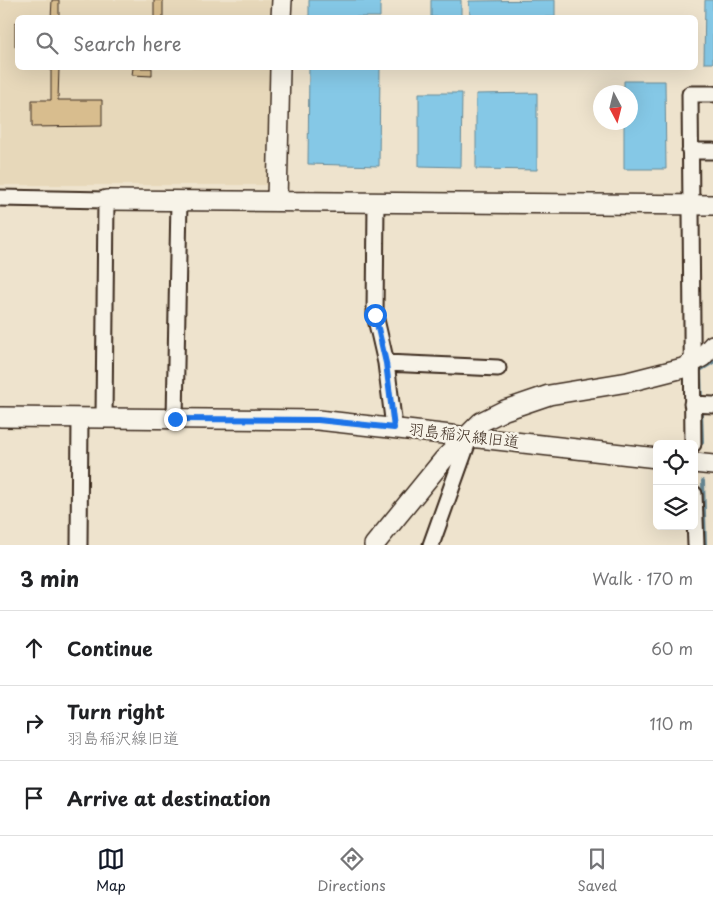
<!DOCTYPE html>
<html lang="en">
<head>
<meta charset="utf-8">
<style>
  body { margin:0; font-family:"Playpen Sans","Klee One",sans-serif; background:#f2f2f2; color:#202124 }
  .controls { position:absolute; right:15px; bottom:15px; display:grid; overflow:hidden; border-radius:8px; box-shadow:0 5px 20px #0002 }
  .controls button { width:45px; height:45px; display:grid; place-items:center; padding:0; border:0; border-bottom:1px solid #e0e0e0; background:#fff; color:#202124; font:25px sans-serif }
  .compass { position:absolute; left:593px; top:85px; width:45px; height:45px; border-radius:50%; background:#fff; box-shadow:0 5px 20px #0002; rotate:173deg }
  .stop { position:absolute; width:15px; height:15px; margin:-11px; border:4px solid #1a73e8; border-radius:50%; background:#fff }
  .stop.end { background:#1a73e8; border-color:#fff; box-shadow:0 1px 5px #0008 }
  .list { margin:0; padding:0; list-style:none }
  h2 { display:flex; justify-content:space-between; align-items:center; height:65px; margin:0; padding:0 20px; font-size:21px }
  h2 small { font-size:16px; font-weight:400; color:#757577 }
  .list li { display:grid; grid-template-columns:32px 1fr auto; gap:15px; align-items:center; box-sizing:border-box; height:75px; padding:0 20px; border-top:1px solid #e0e0e0 }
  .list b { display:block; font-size:19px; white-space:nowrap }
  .list p { margin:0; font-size:16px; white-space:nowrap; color:#757577 }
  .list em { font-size:16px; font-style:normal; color:#757577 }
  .icon { flex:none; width:28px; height:28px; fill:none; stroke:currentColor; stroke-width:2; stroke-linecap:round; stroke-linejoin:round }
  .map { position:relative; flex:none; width:713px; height:545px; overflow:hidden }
  .search { position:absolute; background:#fff; box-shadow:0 5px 20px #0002; left:15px; right:15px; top:15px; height:55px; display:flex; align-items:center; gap:12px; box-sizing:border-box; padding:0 18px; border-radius:8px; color:#757577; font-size:19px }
  .sheet { height:290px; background:#fff }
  nav { display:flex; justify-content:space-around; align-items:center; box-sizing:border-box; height:70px; border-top:1px solid #e0e0e0; background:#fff; font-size:14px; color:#757577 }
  nav a { display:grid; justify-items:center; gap:2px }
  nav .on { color:#111827 }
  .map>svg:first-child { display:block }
  .built { fill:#e7d8ba }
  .water { fill:#85c8e6; stroke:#678996 }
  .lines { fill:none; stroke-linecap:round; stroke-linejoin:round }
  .stream { stroke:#678996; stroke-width:4 }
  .building { fill:#d8bd8e; stroke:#3b2a1e }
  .minor-casing { stroke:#3b2a1e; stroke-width:19 }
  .tertiary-casing { stroke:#3b2a1e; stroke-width:22 }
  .minor { stroke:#f7f3e8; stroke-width:15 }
  .tertiary { stroke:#f7f3e8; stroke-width:19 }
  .route { stroke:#1a73e8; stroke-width:6 }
  .labels { text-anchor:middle; stroke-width:5; stroke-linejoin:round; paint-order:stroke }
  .street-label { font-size:16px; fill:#3b2a1e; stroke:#f7f3e8 }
</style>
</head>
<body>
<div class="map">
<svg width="713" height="545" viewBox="0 0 713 545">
  <rect width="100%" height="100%" fill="#eee3cd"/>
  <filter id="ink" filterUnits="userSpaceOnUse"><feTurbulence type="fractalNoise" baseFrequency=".02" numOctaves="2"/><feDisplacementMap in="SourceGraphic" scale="10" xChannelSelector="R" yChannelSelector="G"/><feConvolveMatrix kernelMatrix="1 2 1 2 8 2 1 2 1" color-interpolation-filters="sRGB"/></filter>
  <g filter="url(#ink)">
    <path class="built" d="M0 0H271V17L18 18V68H271L269 185H0Z"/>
    <path class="water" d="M309 0H380V17H309Z
      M431 0H461V17H431Z
      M555 0V17H470L469 1Z
      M705 0H713V63H704Z
      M309 68H380L379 166 308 164Z
      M624 81H665L666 169H624V123L630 122V92H624Z
      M419 93H462L461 167 419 166Z
      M537 93V170L476 169V94Z"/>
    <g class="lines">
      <path class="stream" d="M701 402 700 370 713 362
        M701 409 702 442
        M703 481 705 545"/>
    </g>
    <path class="building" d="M52 0H59V18H51Z
      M154 0H163V18H154Z
      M15 22H18V47H15Z
      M51 68H59L58 100H102V126L32 127V100H51Z
      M133 68H152V76L132 75Z"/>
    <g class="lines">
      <defs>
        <path id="minor" d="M690 151H713
          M0 198 106 200 104 418
          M376 202 375 315 386 363 394 427
          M386 363 498 368
          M692 404 713 405
          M175 419 179 200
          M693 444 690 94H713
          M694 494 696 545
          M79 545 80 418
          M431 545 470 436"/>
        <path id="tertiary" d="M281 18 282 0
          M106 200 713 205
          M277 201 280 68
          M0 417 318 420 657 458
          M694 463 713 465
          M374 545 444 459 481 422 505 410 549 395 628 382 683 368 702 357 713 345"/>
      </defs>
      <use href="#minor" class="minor-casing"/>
      <use href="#tertiary" class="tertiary-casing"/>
      <use href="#minor" class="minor"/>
      <use href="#tertiary" class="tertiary"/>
    </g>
  </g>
  <g class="lines" filter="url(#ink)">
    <path class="route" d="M175 419 318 420 394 428 386 363 375 315"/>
  </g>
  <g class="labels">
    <g class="street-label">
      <text transform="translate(464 435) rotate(7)" y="6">羽島稲沢線旧道</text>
    </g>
  </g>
</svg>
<div class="controls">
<button><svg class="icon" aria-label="locate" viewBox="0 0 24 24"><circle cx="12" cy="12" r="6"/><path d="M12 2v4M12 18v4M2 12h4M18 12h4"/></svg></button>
<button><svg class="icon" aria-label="layers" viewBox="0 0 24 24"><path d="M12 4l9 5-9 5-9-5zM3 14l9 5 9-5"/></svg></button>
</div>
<svg class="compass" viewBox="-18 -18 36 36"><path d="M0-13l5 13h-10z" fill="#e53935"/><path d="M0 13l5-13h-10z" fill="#757577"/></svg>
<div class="stop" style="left:375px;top:315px"></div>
<div class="stop end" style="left:175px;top:419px"></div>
<div class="search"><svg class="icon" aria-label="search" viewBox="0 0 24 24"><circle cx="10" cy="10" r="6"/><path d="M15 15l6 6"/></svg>Search here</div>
</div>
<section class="sheet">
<h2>3 min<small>Walk · 170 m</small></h2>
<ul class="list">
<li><svg class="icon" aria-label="ahead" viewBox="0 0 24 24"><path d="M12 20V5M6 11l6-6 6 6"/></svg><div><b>Continue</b></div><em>60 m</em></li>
<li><svg class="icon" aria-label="right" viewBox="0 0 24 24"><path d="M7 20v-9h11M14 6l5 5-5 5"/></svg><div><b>Turn right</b><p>羽島稲沢線旧道</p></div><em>110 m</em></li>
<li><svg class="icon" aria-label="arrive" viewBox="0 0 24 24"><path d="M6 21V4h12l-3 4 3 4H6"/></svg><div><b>Arrive at destination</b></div></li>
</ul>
</section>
<nav>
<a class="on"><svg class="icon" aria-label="map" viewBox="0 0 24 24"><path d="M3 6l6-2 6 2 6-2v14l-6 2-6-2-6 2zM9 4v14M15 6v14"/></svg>Map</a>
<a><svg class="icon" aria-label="directions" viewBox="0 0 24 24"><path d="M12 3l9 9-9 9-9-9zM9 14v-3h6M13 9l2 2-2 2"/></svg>Directions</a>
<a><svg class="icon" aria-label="saved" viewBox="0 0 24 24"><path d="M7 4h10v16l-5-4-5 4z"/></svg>Saved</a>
</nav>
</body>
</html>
